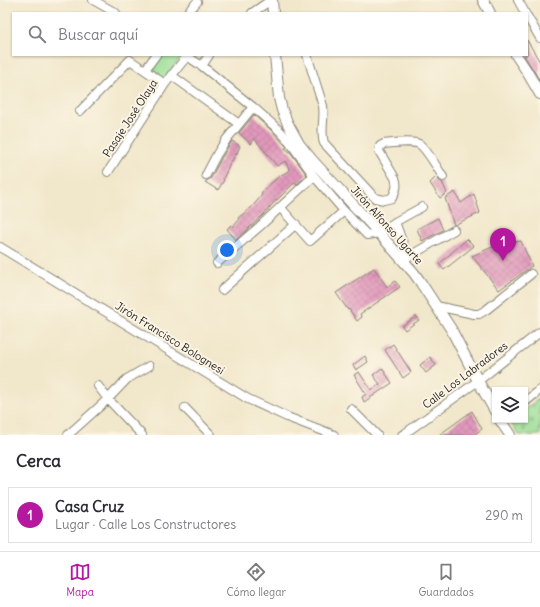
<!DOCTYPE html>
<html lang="es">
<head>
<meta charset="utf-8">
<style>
  body { margin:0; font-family:Delius,sans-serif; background:#f7f7f7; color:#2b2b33 }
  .controls { position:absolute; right:12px; bottom:12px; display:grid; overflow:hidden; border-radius:0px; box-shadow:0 1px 3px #0004 }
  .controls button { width:36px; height:36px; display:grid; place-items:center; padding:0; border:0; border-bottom:1px solid #e1e1e2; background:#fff; color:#2b2b33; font:20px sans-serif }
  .you { position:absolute; left:227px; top:250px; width:14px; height:14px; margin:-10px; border:3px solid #fff; border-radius:50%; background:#1a73e8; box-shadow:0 0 0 6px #1a73e833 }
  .badge { display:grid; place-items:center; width:26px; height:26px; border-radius:50%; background:#b5179e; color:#fff; font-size:13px; font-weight:700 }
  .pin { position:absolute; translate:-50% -33px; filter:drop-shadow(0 1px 2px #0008) }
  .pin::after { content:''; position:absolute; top:21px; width:14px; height:12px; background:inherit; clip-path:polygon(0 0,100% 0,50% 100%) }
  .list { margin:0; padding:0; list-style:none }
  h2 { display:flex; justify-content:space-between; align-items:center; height:52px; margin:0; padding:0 16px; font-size:17px }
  h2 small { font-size:13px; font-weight:400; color:#7c7c81 }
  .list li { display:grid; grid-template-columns:26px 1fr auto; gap:12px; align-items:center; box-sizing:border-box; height:56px; margin:0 8px 8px; padding:0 8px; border:1px solid #e1e1e2; border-radius:0px }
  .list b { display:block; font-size:15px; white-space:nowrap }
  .list p { margin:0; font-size:13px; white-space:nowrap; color:#7c7c81 }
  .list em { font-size:13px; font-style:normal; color:#7c7c81 }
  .icon { flex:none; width:22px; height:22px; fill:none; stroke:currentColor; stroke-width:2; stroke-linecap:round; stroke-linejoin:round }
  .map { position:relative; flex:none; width:540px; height:435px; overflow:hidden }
  .search { position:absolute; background:#fff; box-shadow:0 1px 3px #0004; left:12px; right:12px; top:12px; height:44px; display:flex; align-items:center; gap:10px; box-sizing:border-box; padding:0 14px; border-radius:0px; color:#7c7c81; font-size:15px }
  .sheet { height:116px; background:#fff }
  nav { display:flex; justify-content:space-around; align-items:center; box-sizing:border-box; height:56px; border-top:1px solid #e1e1e2; background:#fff; font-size:11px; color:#7c7c81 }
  nav a { display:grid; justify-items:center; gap:2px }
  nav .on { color:#b5179e }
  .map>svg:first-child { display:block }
  .grass { fill:#98dd95; stroke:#5a7c58 }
  .cemetery { fill:url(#cemetery-stones); stroke:#5a7c58 }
  .building { fill:url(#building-cross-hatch) }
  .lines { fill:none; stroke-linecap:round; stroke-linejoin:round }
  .minor-casing { stroke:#868274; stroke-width:10 }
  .major-casing { stroke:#868274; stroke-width:12 }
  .minor { stroke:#fff; stroke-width:8 }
  .major { stroke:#fff; stroke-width:10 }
  .labels { text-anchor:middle; stroke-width:4; stroke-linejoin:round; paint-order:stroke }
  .street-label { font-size:11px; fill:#1c1c1c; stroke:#fcf5e5 }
</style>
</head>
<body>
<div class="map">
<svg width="540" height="435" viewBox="0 0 540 435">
  <defs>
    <pattern id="cemetery-stones" width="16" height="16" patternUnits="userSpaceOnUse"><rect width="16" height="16" fill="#98dd95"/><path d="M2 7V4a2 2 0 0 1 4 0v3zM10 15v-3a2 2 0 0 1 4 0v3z" fill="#82bd80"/></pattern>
    <pattern id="building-cross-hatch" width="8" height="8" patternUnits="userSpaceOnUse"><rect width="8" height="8" fill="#e199bb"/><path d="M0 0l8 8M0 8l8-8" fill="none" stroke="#c083a0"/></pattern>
  </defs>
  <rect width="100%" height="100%" fill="#fcf5e5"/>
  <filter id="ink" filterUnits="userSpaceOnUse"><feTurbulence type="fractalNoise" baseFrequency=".025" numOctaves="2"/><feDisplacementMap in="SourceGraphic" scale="8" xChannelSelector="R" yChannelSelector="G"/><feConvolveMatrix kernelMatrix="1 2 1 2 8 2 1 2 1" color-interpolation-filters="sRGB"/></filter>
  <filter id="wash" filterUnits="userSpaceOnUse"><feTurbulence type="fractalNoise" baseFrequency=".012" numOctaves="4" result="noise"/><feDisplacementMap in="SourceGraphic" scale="16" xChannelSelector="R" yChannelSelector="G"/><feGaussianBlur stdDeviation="0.9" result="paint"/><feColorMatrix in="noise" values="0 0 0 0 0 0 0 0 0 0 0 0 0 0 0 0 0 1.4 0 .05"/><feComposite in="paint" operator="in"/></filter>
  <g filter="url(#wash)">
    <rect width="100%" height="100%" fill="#f1e7cb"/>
    <path class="grass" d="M158 55 182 56 163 80 148 69Z"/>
    <path class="cemetery" d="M540 398V435H519L510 421 511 420H525V409Z"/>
    <g id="blocks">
      <path class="building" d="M527 40 540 62V81L524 55H527Z
        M254 115 271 130 285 145 287 147 285 148 291 153 307 175 297 184 295 182 277 200H276L264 214 236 240 227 229 231 225 233 227 239 220 238 218 252 207 262 195 261 193 278 177 290 170 285 161 277 166 254 138 251 144 239 133Z
        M232 141 240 146 236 155V154L230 164 223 179 224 180 218 190 205 182 211 178 222 157Z
        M436 177 439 180 442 182 447 193 440 198 430 183Z
        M455 192 461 203 474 194 480 213 454 225 445 198Z
        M438 218 443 230 422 241 417 229Z
        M467 239 474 246 444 270 439 264Z
        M521 241 532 266 499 290 472 256 499 244Z
        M374 268 387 287 395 281 400 287 360 314 362 317 357 321 349 309 348 310 336 293Z
        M416 316 419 320 405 330 402 326Z
        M393 344 411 372 403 378 385 350Z
        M365 356 368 362 356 370 353 365Z
        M430 357 436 365 426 373 420 365Z
        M382 368 392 383 364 402 362 397 366 394 354 375 359 372 371 390 380 384 373 375Z
        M472 411 482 429 474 435H439Z"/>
    </g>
  </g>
  <g filter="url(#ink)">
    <use href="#blocks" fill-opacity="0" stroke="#868274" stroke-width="1"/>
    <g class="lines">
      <defs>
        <path id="minor" d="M93 0 116 13
          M518 0 525 13
          M187 13 197 2
          M252 13 271 0
          M527 16 540 38
          M185 55 202 66 253 107 280 131 289 141 314 176 344 211 367 235 379 233 395 222 422 207
          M307 55 323 106C325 119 320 131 324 143L375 198 384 200 392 198C396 190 398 186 395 178L379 151 380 146 384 144C392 143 413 141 419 144 426 148 438 169 443 177
          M202 66 209 55
          M145 70 156 55
          M171 75 239 124
          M80 111 130 60 165 84
          M108 172 165 84 187 56
          M206 175 217 154 226 140 253 107
          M280 207 310 241 344 211
          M395 222 408 257
          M0 247 248 399 287 417 334 435
          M403 261 408 257 454 230
          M217 263 259 227 314 176
          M222 290 296 224
          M436 306 474 314H479L486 310 531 274
          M98 386 108 399 142 435
          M525 402 540 390
          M185 408 211 435
          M351 409 377 435
          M68 435 108 399 127 379 149 366
          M402 435 404 434 478 381 540 332"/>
        <path id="major" d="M272 0 273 13
          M483 0 490 13
          M275 55 279 98 282 110 288 124 299 144 312 160 379 233 414 273 421 283 451 329 478 381 495 411
          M516 55 526 70 540 94
          M500 420 510 435"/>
      </defs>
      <use href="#minor" class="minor-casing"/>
      <use href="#major" class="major-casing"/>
      <use href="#minor" class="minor"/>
      <use href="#major" class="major"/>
    </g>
  </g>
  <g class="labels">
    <g class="street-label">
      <text transform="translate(130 118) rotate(-57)" y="4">Pasaje José Olaya</text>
      <text transform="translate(387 225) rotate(48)" y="4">Jirón Alfonso Ugarte</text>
      <text transform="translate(170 338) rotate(32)" y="4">Jirón Francisco Bolognesi</text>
      <text transform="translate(465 375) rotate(-37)" y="4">Calle Los Labradores</text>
    </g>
  </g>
</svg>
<div class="controls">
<button><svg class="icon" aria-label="layers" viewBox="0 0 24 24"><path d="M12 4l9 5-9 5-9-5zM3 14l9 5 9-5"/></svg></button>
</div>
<div class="you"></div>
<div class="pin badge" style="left:503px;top:261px">1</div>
<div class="search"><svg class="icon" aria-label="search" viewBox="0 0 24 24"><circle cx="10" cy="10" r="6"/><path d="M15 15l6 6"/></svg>Buscar aquí</div>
</div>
<section class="sheet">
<h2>Cerca<small></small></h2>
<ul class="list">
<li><span class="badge">1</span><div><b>Casa Cruz</b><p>Lugar · Calle Los Constructores</p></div><em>290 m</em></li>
</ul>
</section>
<nav>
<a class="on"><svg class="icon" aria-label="map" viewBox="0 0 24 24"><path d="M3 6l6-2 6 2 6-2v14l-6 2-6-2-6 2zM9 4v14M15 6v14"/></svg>Mapa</a>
<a><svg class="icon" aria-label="directions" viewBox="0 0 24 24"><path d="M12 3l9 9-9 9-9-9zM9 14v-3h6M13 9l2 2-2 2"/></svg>Cómo llegar</a>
<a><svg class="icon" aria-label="saved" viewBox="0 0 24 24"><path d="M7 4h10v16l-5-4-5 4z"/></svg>Guardados</a>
</nav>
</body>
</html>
